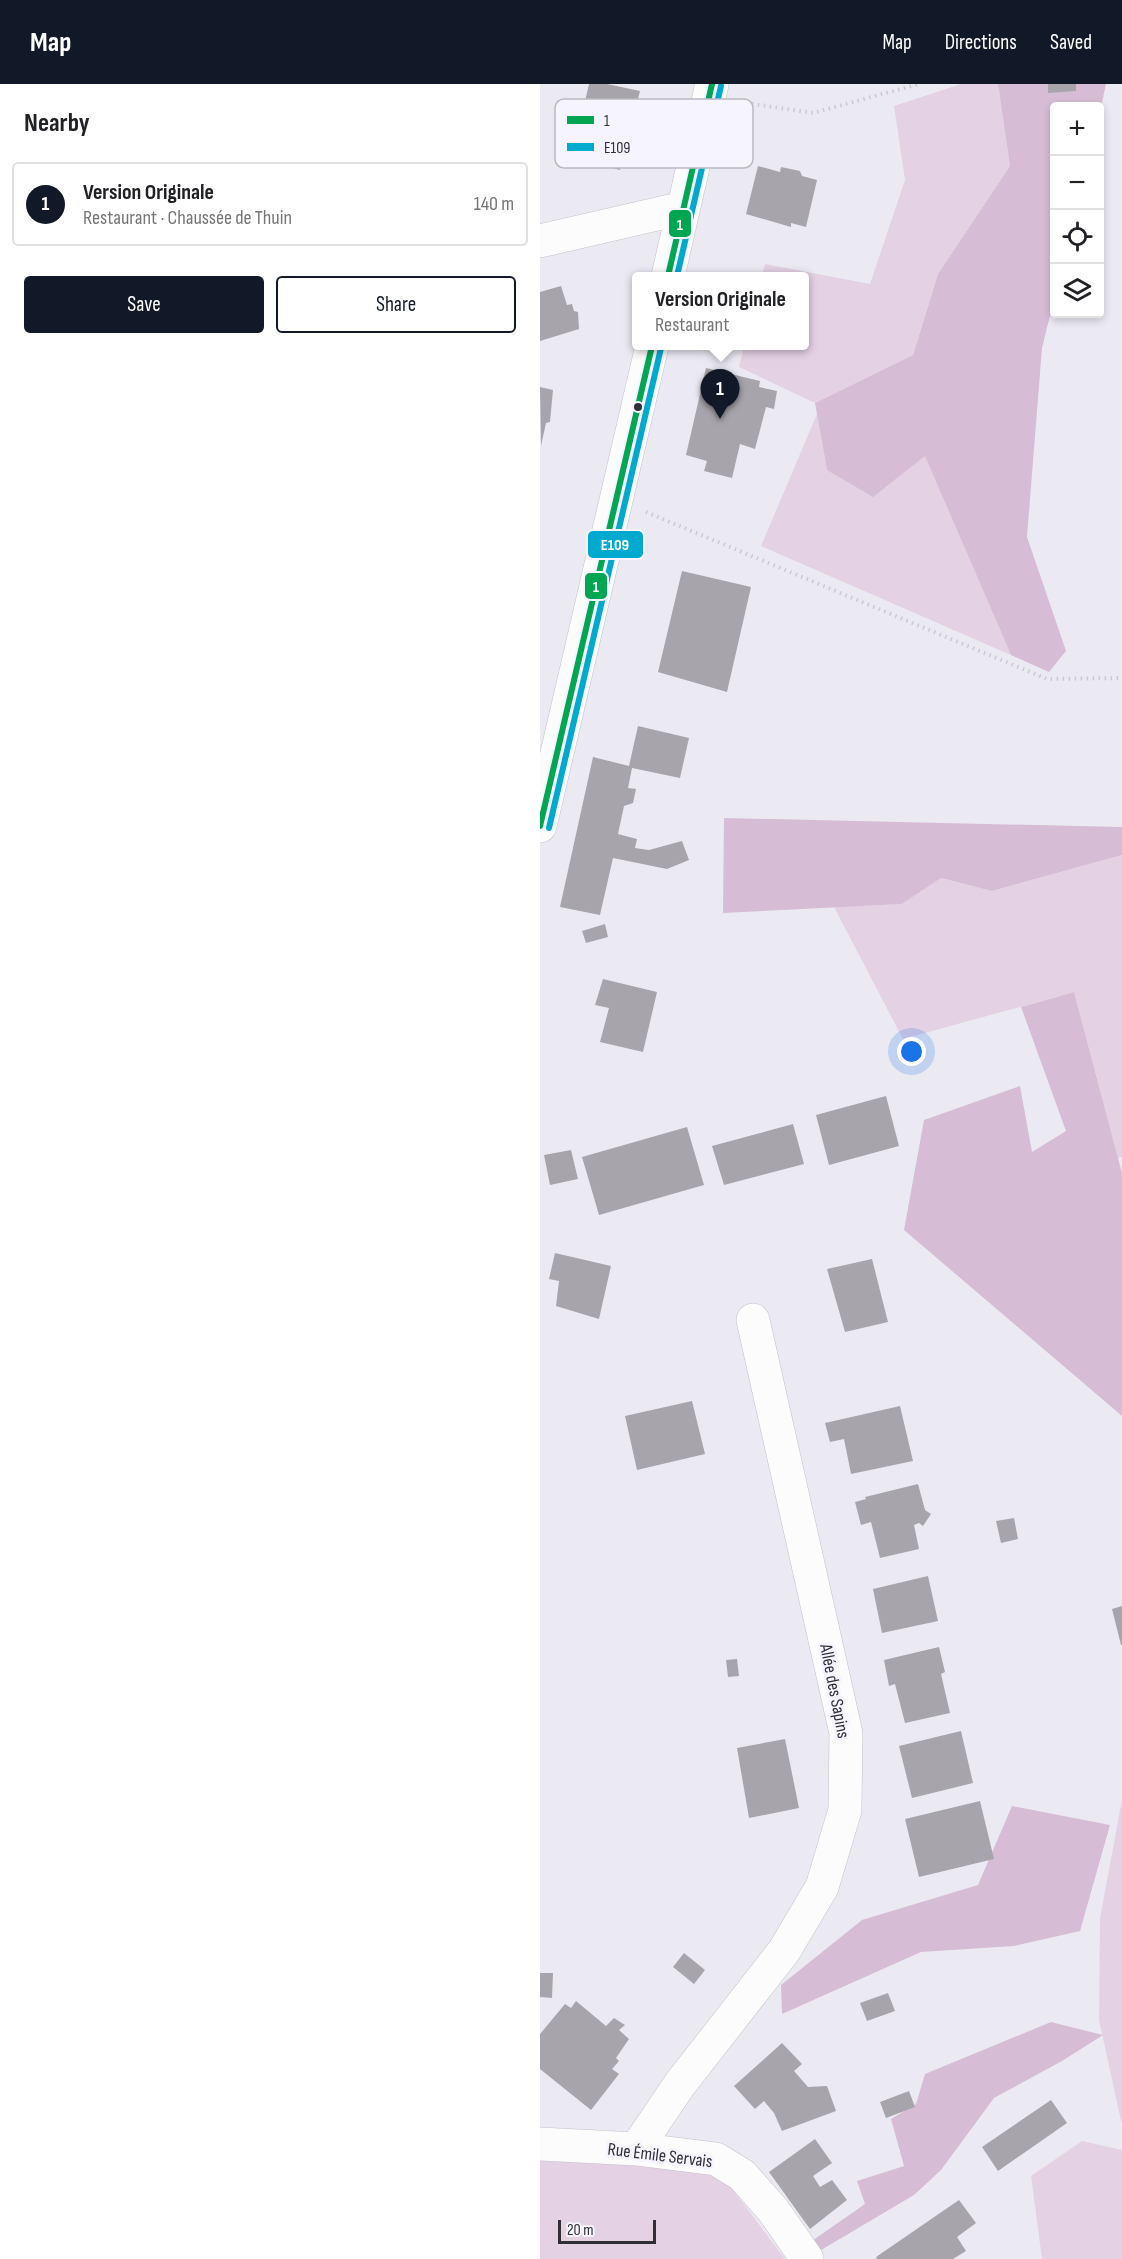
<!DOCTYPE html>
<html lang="en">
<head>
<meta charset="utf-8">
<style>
  body { margin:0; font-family:"Sofia Sans Condensed",sans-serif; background:#f2f2f2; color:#202124 }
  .controls { position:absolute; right:18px; top:18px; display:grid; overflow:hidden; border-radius:6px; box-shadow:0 3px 9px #0003 }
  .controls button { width:54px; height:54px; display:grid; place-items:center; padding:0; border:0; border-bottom:2px solid #e0e0e0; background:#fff; color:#202124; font:30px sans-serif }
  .scale { position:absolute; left:18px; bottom:15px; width:98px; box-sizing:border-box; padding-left:6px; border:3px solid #302f36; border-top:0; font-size:16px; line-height:21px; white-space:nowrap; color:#302f36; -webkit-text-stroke:4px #f6f4ff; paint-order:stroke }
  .you { position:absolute; left:372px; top:968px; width:21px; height:21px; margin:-15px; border:4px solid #fff; border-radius:50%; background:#1a73e8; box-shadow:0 0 0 9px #1a73e833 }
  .badge { display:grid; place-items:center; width:39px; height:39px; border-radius:50%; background:#111827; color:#fff; font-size:20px; font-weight:700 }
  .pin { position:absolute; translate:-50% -50px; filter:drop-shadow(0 2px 3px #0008) }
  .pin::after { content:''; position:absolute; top:32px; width:21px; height:18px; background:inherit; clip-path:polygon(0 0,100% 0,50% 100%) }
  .popup { position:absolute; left:92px; top:188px; width:177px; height:78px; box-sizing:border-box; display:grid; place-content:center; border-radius:6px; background:#fff; filter:drop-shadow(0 2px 4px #0005); font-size:20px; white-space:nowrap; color:#757577 }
  .popup b { font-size:22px; color:#202124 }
  .popup::after { content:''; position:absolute; left:50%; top:100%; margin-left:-12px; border:12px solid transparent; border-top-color:#fff }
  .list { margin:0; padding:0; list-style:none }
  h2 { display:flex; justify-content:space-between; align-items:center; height:78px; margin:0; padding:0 24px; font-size:26px }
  h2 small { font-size:20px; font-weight:400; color:#757577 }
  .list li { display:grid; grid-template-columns:39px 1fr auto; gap:18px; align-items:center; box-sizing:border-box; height:84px; margin:0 12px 12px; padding:0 12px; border:2px solid #e0e0e0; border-radius:6px }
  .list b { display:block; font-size:22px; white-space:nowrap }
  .list p { margin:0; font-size:20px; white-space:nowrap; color:#757577 }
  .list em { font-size:20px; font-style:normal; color:#757577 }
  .actions { display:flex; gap:12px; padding:18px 24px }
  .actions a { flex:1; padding:14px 0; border:2px solid #111827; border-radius:6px; text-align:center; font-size:21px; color:#111827 }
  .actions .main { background:#111827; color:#fff }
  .icon { flex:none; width:33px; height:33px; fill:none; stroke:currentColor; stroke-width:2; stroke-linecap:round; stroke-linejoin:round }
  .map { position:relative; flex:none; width:582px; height:2175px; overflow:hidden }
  header { display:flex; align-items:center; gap:36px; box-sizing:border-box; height:84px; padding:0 30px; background:#111827; color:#fff }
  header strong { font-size:28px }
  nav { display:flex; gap:33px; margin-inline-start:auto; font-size:21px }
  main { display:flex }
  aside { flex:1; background:#fff }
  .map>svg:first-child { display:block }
  .green { fill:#e4d1e4 }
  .forest { fill:#d7bcd6 }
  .building { fill:#a7a5ab }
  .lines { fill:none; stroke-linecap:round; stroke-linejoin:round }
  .minor-casing { stroke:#c2c1c9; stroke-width:34 }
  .major-casing { stroke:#c2c1c9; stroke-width:34 }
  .path { stroke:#cbcace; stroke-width:4; stroke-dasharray:1.5 4.5; stroke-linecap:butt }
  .minor { stroke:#fcfcfd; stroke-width:33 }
  .major { stroke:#fcfcfd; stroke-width:33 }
  .bus-1-casing { stroke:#f6f4ff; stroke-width:10 }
  .bus-2-casing { stroke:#f6f4ff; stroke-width:10 }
  .bus-1 { stroke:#00a651; stroke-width:6 }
  .bus-2 { stroke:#00a9ce; stroke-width:6 }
  .bus-dot { fill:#302f36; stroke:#f6f4ff; stroke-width:2 }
  .labels { text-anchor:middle; stroke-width:6; stroke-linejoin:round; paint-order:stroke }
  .street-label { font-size:18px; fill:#302f36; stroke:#f6f4ff }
  .key { fill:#f6f4ff; stroke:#bbb9c3; stroke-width:1.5 }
  .key-label { font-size:16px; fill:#302f36 }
  .line-badge { stroke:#f6f4ff; stroke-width:2 }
  .badge-label { font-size:16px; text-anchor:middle; font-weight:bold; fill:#fff }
</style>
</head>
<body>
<header>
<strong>Map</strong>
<nav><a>Map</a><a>Directions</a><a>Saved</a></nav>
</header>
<main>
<aside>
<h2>Nearby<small></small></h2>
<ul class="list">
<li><span class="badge">1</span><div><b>Version Originale</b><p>Restaurant · Chaussée de Thuin</p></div><em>140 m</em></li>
</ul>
<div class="actions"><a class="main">Save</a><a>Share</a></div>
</aside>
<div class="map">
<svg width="582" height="2175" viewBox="0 0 582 2175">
  <rect width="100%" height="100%" fill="#ebeaf3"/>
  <path class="green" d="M421 0H458L470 82 398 190 373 271 275 319 199 283 204 262H264V192H222L225 180 330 200 365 96 354 22Z
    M277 330 287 386 385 371 471 571 221 462Z
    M582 771V1073L578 1074 534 908 363 955 294 823 362 820 401 794 452 807Z
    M582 1716V2041L559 1936 560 1834Z
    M542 2057 582 2066V2175H502L491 2092Z
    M0 2073 179 2087 245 2175H0Z"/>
  <path class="forest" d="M458 0H566L560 28V22H514V215L502 264 487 453 526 567 509 588 471 571 385 372 333 413 287 386 275 319 373 271 398 190 470 82Z
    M184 734 582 743V771L452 807 401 794 362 820 183 829Z
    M534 908 582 1089V1332L364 1146 384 1036 480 1002 492 1068 526 1047 481 923Z
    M472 1722 570 1741 540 1847 474 1862 381 1868 242 1930 241 1901 322 1836 438 1801Z
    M511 1938 563 1951 522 1977 454 2014 401 2086 374 2111 276 2169 269 2159 325 2120 317 2097 364 2082 351 2035 376 2020 385 1990Z"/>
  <path class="building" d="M49 0H67L100 7 80 86 32 74Z
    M508 0H536V7L508 9Z
    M218 82 240 88 241 83 260 87 262 92 277 96 266 143 251 139V143L206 130Z
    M21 202 27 221 32 220 34 227 38 228 39 245 0 257V208Z
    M166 284 220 297 219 303 237 307 234 325 226 323 215 365 200 360 192 394 164 387 167 377 146 371Z
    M0 303 13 306 10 338 6 339 1 362Z
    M142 487 211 503 187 608 118 588Z
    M98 642 149 654 140 694 92 684 88 704 96 705 93 719 84 722 78 750 97 755 95 764 109 766 142 757 149 776 127 785 73 774 60 831 20 823 53 673 89 682Z
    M65 840 68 853 46 859 42 847Z
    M63 895 117 908 103 968 60 958 69 924 55 921Z
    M346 1012 359 1062 289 1081 276 1031Z
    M253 1040 264 1080 184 1101 172 1062Z
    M147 1043 164 1101 59 1131 42 1073Z
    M31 1066 38 1095 10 1101 4 1071Z
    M15 1169 71 1182 59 1235 16 1222 19 1197 9 1195Z
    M332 1175 348 1238 305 1248 287 1185Z
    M152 1317 165 1370 97 1386 85 1332Z
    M360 1322 373 1377 311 1390 304 1355 290 1358 285 1339Z
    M378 1400 385 1426 391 1430 383 1442 379 1439 374 1441 379 1465 340 1474 331 1438 321 1441 315 1418 326 1415 325 1413Z
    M474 1434 478 1455 461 1459 456 1437Z
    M388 1492 398 1537 342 1549 333 1505Z
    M582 1522V1561H581L572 1525Z
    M399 1563 405 1588 401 1590 410 1629 365 1639 355 1600 349 1602 344 1576Z
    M197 1575 199 1592 188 1593 186 1576Z
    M421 1647 433 1699 372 1714 359 1662Z
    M245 1655 259 1724 209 1734 197 1664Z
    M440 1717 454 1775 379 1793 365 1735Z
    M144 1869 165 1886 154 1900 133 1883Z
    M0 1889H13L12 1914 0 1913Z
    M348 1909 355 1927 327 1937 320 1919Z
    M36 1917 66 1942 74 1934 85 1941 79 1946 89 1955 76 1974 79 1977 72 1985 79 1990 51 2026 0 1985V1950L25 1920 31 1924Z
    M242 1959 262 1980 254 1987 268 2003 287 2002 296 2027 242 2047 234 2029 224 2017 215 2025 194 2002Z
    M369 2007 375 2023 346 2034 340 2018Z
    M511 2016 527 2039 458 2087 442 2063Z
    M275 2055 292 2079 273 2092 280 2103 292 2096 307 2116 270 2145 229 2088Z
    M419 2116 436 2139 417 2153 426 2167 413 2175H337L336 2173Z"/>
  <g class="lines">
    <defs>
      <path id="minor" d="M0 157 143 124
        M0 2060 96 2065 176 2075 202 2091 233 2126 267 2175
        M96 2065 140 2000 244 1867 282 1803 305 1726 306 1649 213 1236"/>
      <path id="major" d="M128 192 172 0
        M0 742 112 262"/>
    </defs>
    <use href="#minor" class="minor-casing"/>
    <use href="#major" class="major-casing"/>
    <path class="path" d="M200 18 273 29 379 0
      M106 428 507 595 582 594"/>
    <use href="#minor" class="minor"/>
    <use href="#major" class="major"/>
    <defs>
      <path id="bus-1" d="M128 192 172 0
        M0 742 112 262"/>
      <path id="bus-2" d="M137 192 181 2
        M9 744 121 264"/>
    </defs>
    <use href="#bus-1" class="bus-1-casing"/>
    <use href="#bus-2" class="bus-2-casing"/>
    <use href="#bus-1" class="bus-1"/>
    <use href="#bus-2" class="bus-2"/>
  </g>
  <circle class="bus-dot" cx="98" cy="323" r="5"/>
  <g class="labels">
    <g class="street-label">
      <text transform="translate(295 1607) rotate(79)" y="6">Allée des Sapins</text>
      <text transform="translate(120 2071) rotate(7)" y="6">Rue Émile Servais</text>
    </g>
  </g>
  <rect x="15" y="15" width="198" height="69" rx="9" class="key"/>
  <rect x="27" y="32" width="27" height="8" fill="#00a651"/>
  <rect x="27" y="59" width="27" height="8" fill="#00a9ce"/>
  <g class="key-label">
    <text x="64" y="42">1</text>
    <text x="64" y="69">E109</text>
  </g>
  <g class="line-badge">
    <rect x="128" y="125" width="24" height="29" rx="6" fill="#00a651"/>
    <rect x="47" y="446" width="57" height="29" rx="6" fill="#00a9ce"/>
    <rect x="44" y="488" width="24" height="28" rx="6" fill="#00a651"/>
  </g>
  <g class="badge-label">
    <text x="140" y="146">1</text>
    <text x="75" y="466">E109</text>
    <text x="56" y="508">1</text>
  </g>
</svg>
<div class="controls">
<button>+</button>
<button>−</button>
<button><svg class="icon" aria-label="locate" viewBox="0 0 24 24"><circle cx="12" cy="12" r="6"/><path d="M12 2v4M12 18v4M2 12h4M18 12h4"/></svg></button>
<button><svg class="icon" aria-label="layers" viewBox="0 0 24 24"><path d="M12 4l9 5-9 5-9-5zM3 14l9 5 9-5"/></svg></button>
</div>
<div class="scale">20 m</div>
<div class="you"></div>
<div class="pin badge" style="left:180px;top:335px">1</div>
<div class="popup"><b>Version Originale</b>Restaurant</div>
</div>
</main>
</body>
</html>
